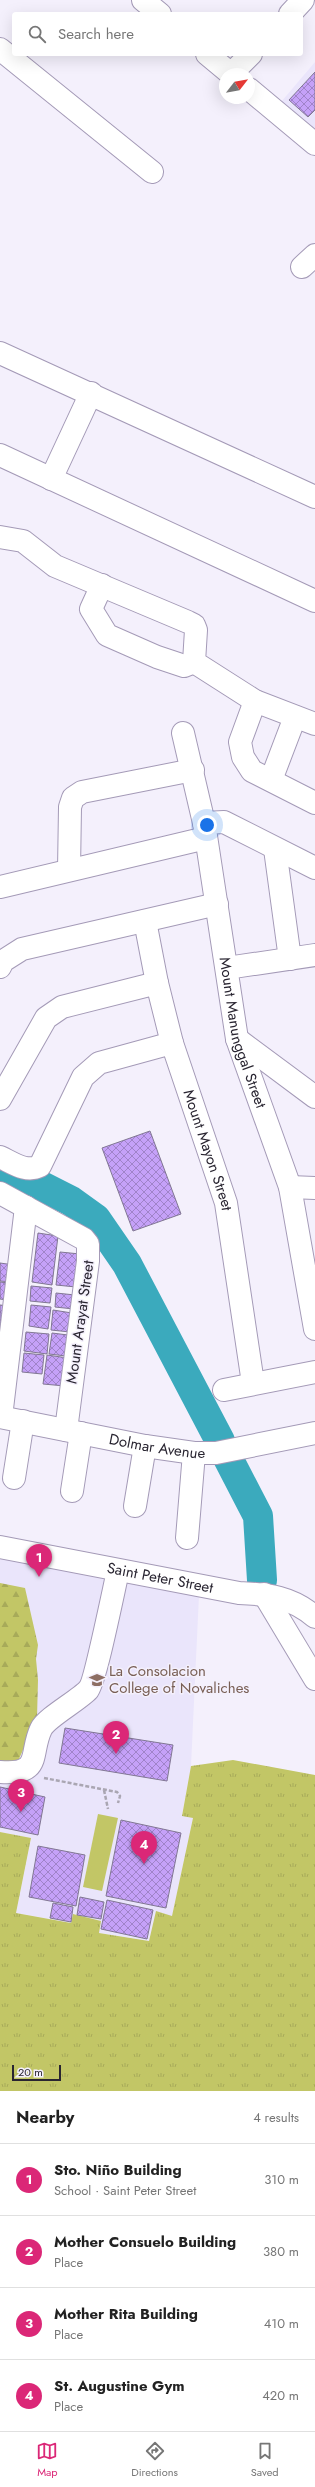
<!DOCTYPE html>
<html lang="en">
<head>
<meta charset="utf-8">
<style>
  body { margin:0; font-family:Jost,sans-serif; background:#f6f6f6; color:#222 }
  .compass { position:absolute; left:219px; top:68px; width:36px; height:36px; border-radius:50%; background:#fff; box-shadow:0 4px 16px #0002; rotate:59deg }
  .scale { position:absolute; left:12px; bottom:10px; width:49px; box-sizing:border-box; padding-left:4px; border:2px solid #292531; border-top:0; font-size:11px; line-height:14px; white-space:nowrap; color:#292531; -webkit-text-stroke:3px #f4f0fc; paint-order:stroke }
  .you { position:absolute; left:207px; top:825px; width:14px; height:14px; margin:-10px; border:3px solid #fff; border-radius:50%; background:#1a73e8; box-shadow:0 0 0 6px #1a73e833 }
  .badge { display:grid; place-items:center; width:26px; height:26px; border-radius:50%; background:#db2777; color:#fff; font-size:13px; font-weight:700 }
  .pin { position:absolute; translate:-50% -33px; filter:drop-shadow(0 1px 2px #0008) }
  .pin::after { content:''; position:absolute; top:21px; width:14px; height:12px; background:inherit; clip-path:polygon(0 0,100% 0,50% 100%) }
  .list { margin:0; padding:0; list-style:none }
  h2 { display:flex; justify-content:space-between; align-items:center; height:52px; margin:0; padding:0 16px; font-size:17px }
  h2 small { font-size:13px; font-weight:400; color:#767676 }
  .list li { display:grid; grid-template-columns:26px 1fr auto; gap:12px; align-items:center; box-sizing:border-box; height:72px; padding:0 16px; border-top:1px solid #e0e0e0 }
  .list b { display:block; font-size:15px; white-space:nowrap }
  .list p { margin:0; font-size:13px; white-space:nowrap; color:#767676 }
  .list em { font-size:13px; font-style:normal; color:#767676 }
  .icon { flex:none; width:22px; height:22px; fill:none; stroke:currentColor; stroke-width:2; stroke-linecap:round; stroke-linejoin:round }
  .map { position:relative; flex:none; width:315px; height:2091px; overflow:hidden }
  .search { position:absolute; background:#fff; box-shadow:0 4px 16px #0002; left:12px; right:12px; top:12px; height:44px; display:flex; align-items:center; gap:10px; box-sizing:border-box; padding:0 14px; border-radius:4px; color:#767676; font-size:15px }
  .sheet { height:340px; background:#fff }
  nav { display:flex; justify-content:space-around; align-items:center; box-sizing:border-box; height:56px; border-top:1px solid #e0e0e0; background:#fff; font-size:11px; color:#767676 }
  nav a { display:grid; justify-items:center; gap:2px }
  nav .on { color:#db2777 }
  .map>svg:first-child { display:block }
  .education { fill:#eae5fb }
  .grass { fill:url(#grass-tufts) }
  .forest { fill:url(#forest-firs) }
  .pitch { fill:#c2c666 }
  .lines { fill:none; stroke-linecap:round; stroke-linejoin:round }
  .river { stroke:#3baabd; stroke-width:30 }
  .building { fill:url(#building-cross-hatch); stroke:#817793 }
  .minor-casing { stroke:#a49ab7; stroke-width:24 }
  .path { stroke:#aaa6b2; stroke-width:2.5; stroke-dasharray:4 2; stroke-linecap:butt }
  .minor { stroke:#fff; stroke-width:22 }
  .labels { text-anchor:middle; stroke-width:3; stroke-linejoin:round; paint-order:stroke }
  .street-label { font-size:15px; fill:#292531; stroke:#f4f0fc }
  .education-label { font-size:15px; fill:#785e54; stroke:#f4f0fc; text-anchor:start }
</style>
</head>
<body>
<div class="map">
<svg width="315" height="2091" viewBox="0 0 315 2091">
  <defs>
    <pattern id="grass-tufts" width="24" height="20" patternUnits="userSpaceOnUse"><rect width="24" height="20" fill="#c2c666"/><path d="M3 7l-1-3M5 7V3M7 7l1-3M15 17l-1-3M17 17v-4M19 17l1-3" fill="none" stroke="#a7aa59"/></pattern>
    <pattern id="forest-firs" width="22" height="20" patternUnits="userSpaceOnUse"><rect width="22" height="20" fill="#c2c666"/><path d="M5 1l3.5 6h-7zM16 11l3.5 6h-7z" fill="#a7aa59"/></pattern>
    <pattern id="building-cross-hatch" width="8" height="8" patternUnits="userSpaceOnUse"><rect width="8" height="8" fill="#c5a1f8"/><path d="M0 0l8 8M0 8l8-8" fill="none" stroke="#a083c9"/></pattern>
  </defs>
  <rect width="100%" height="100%" fill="#f4f0fc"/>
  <path class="education" d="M315 62V132L281 102Z
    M0 1555 199 1595 191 1766 182 1815 193 1818 172 1917 156 1912 149 1941 99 1933 100 1921 74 1914 72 1923 16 1913 31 1839 0 1832Z"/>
  <path class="grass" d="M233 1760 315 1775V2091H0V1832L31 1838 16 1913 71 1923 73 1914 101 1921 99 1933 149 1941 156 1911 172 1916 193 1818 182 1816 191 1766Z"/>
  <path class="forest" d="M0 1583 25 1588 38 1645 36 1659 38 1680 37 1718 19 1759 11 1764 0 1763Z"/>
  <path class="pitch" d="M98 1814 118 1818 102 1891 83 1887Z"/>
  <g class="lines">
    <path class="river" d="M0 1165 71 1201 96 1219 127 1264 220 1441
      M228 1458 258 1516 262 1580"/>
  </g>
  <path class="building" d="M315 72V110L308 117 289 100Z
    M150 1131 181 1214 133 1231 102 1148Z
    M38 1233 58 1236 52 1285 32 1282Z
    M60 1252 80 1254 76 1287 56 1285Z
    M0 1263 14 1265 12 1282 0 1281Z
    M0 1282 9 1283 7 1300 0 1299Z
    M31 1286 52 1288 50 1303 30 1301Z
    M56 1293 75 1295 74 1309 55 1307Z
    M0 1305 8 1306 6 1323H0Z
    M31 1305 51 1307 48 1329 29 1326Z
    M53 1310 72 1313 70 1332 51 1330Z
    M26 1332 49 1334 47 1354 24 1351Z
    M52 1333 68 1335 66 1356 49 1354Z
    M24 1353 44 1355 42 1374 22 1372Z
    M47 1355 68 1358 65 1386 43 1384Z
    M65 1728 173 1745 167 1781 59 1763Z
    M0 1787 45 1797 38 1835 0 1827Z
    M121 1820 181 1833 166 1908 106 1896Z
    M38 1846 85 1855 76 1906 29 1897Z
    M80 1897 104 1902 101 1919 77 1915Z
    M107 1900 153 1910 147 1939 101 1929Z
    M53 1903 73 1907 71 1922 50 1918Z"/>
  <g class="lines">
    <defs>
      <g id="minor">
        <path d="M143 0 160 14"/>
        <path d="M290 14 303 0"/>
        <path d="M0 49 152 172"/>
        <path d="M207 54 231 74"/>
        <path d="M231 74 251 54"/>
        <path d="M249 89 315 144"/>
        <path d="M302 267 315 255"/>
        <path d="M0 353 315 497"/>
        <path d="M0 455 315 601"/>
        <path d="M51 479 91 393"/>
        <path d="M0 537 23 541 55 566 188 622 194 625 196 630 194 662 255 701 315 724"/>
        <path d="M102 585 91 609 107 635 157 657 184 666 194 662"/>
        <path d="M255 701 240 742 243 757 252 771 315 803"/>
        <path id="s1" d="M183 733 204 823 237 1039 290 1187 315 1329"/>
        <path d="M271 780 295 717"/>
        <path d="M204 823 224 822 315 868"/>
        <path d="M275 849 290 959"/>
        <path d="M69 870 70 807 73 798 82 792 193 770"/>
        <path d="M0 887 206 838"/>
        <path id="s2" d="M145 921 157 983 172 1043 226 1203 253 1383"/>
        <path d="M0 967 3 961 22 949 217 904"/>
        <path d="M227 968 315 955"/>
        <path d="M237 1039 315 1097"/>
        <path d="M0 1099 46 1018 62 1007 157 983"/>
        <path d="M0 1157C13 1163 26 1173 40 1166L83 1077 99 1063 172 1043"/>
        <path d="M290 1187 315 1188"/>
        <path d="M0 1193 84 1239 88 1244V1261L66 1430"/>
        <path d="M224 1390 315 1372"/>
        <path id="s3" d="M0 1417 145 1446 194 1453H216L315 1433"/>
        <path d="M1 1417 26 1207"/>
        <path d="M14 1478 23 1421"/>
        <path d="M72 1491 81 1433"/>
        <path d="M135 1506 145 1446"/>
        <path d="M187 1538 194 1453"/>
        <path id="s4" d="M0 1547 239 1593C268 1594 292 1597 315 1617"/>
        <path d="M264 1594 315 1679"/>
        <path d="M0 1772C43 1775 29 1754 41 1729 46 1718 79 1700 88 1690 95 1683 114 1588 118 1571"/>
      </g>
    </defs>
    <use href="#minor" class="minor-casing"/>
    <path class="path" d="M44 1778 117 1792 120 1796 118 1803
      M104 1790 108 1809"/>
    <use href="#minor" class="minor"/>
  </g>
  <defs>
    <symbol id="university-bare" viewBox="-9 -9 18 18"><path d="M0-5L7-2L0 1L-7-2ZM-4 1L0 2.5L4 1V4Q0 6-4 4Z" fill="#8d6e63" stroke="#f4f0fc" stroke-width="2.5" paint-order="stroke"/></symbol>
  </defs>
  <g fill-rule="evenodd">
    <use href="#university-bare" x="86" y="1669" width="22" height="22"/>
  </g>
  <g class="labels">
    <g class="street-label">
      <text dy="5" stroke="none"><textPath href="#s1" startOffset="306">Mount Manunggal Street</textPath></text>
      <text dy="5" stroke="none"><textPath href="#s2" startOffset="238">Mount Mayon Street</textPath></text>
      <text transform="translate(80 1322) rotate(-82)" y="5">Mount Arayat Street</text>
      <text dy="5" stroke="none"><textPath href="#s3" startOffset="160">Dolmar Avenue</textPath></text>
      <text dy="5" stroke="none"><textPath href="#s4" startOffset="163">Saint Peter Street</textPath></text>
    </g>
    <g class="education-label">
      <text x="109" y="1676">La Consolacion<tspan x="109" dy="17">College of Novaliches</tspan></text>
    </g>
  </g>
</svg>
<svg class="compass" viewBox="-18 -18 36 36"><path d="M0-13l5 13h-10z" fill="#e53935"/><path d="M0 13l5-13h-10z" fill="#767676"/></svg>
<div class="scale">20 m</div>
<div class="you"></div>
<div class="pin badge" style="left:39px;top:1577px">1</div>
<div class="pin badge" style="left:116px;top:1754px">2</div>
<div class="pin badge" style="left:21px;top:1812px">3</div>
<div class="pin badge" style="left:144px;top:1864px">4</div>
<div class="search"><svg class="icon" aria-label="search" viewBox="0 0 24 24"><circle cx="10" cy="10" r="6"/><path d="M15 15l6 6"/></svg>Search here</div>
</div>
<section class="sheet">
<h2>Nearby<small>4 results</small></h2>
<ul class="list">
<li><span class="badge">1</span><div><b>Sto. Niño Building</b><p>School · Saint Peter Street</p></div><em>310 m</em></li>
<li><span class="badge">2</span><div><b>Mother Consuelo Building</b><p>Place</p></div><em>380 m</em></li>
<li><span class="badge">3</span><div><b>Mother Rita Building</b><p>Place</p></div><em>410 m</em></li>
<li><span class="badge">4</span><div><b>St. Augustine Gym</b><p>Place</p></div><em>420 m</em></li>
</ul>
</section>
<nav>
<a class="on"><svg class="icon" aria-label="map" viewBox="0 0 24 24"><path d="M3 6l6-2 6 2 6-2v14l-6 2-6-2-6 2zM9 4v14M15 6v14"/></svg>Map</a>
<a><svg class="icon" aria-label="directions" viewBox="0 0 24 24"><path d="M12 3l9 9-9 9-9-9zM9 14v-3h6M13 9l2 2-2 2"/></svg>Directions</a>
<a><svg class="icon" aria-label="saved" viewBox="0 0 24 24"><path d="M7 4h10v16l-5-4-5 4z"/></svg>Saved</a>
</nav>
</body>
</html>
